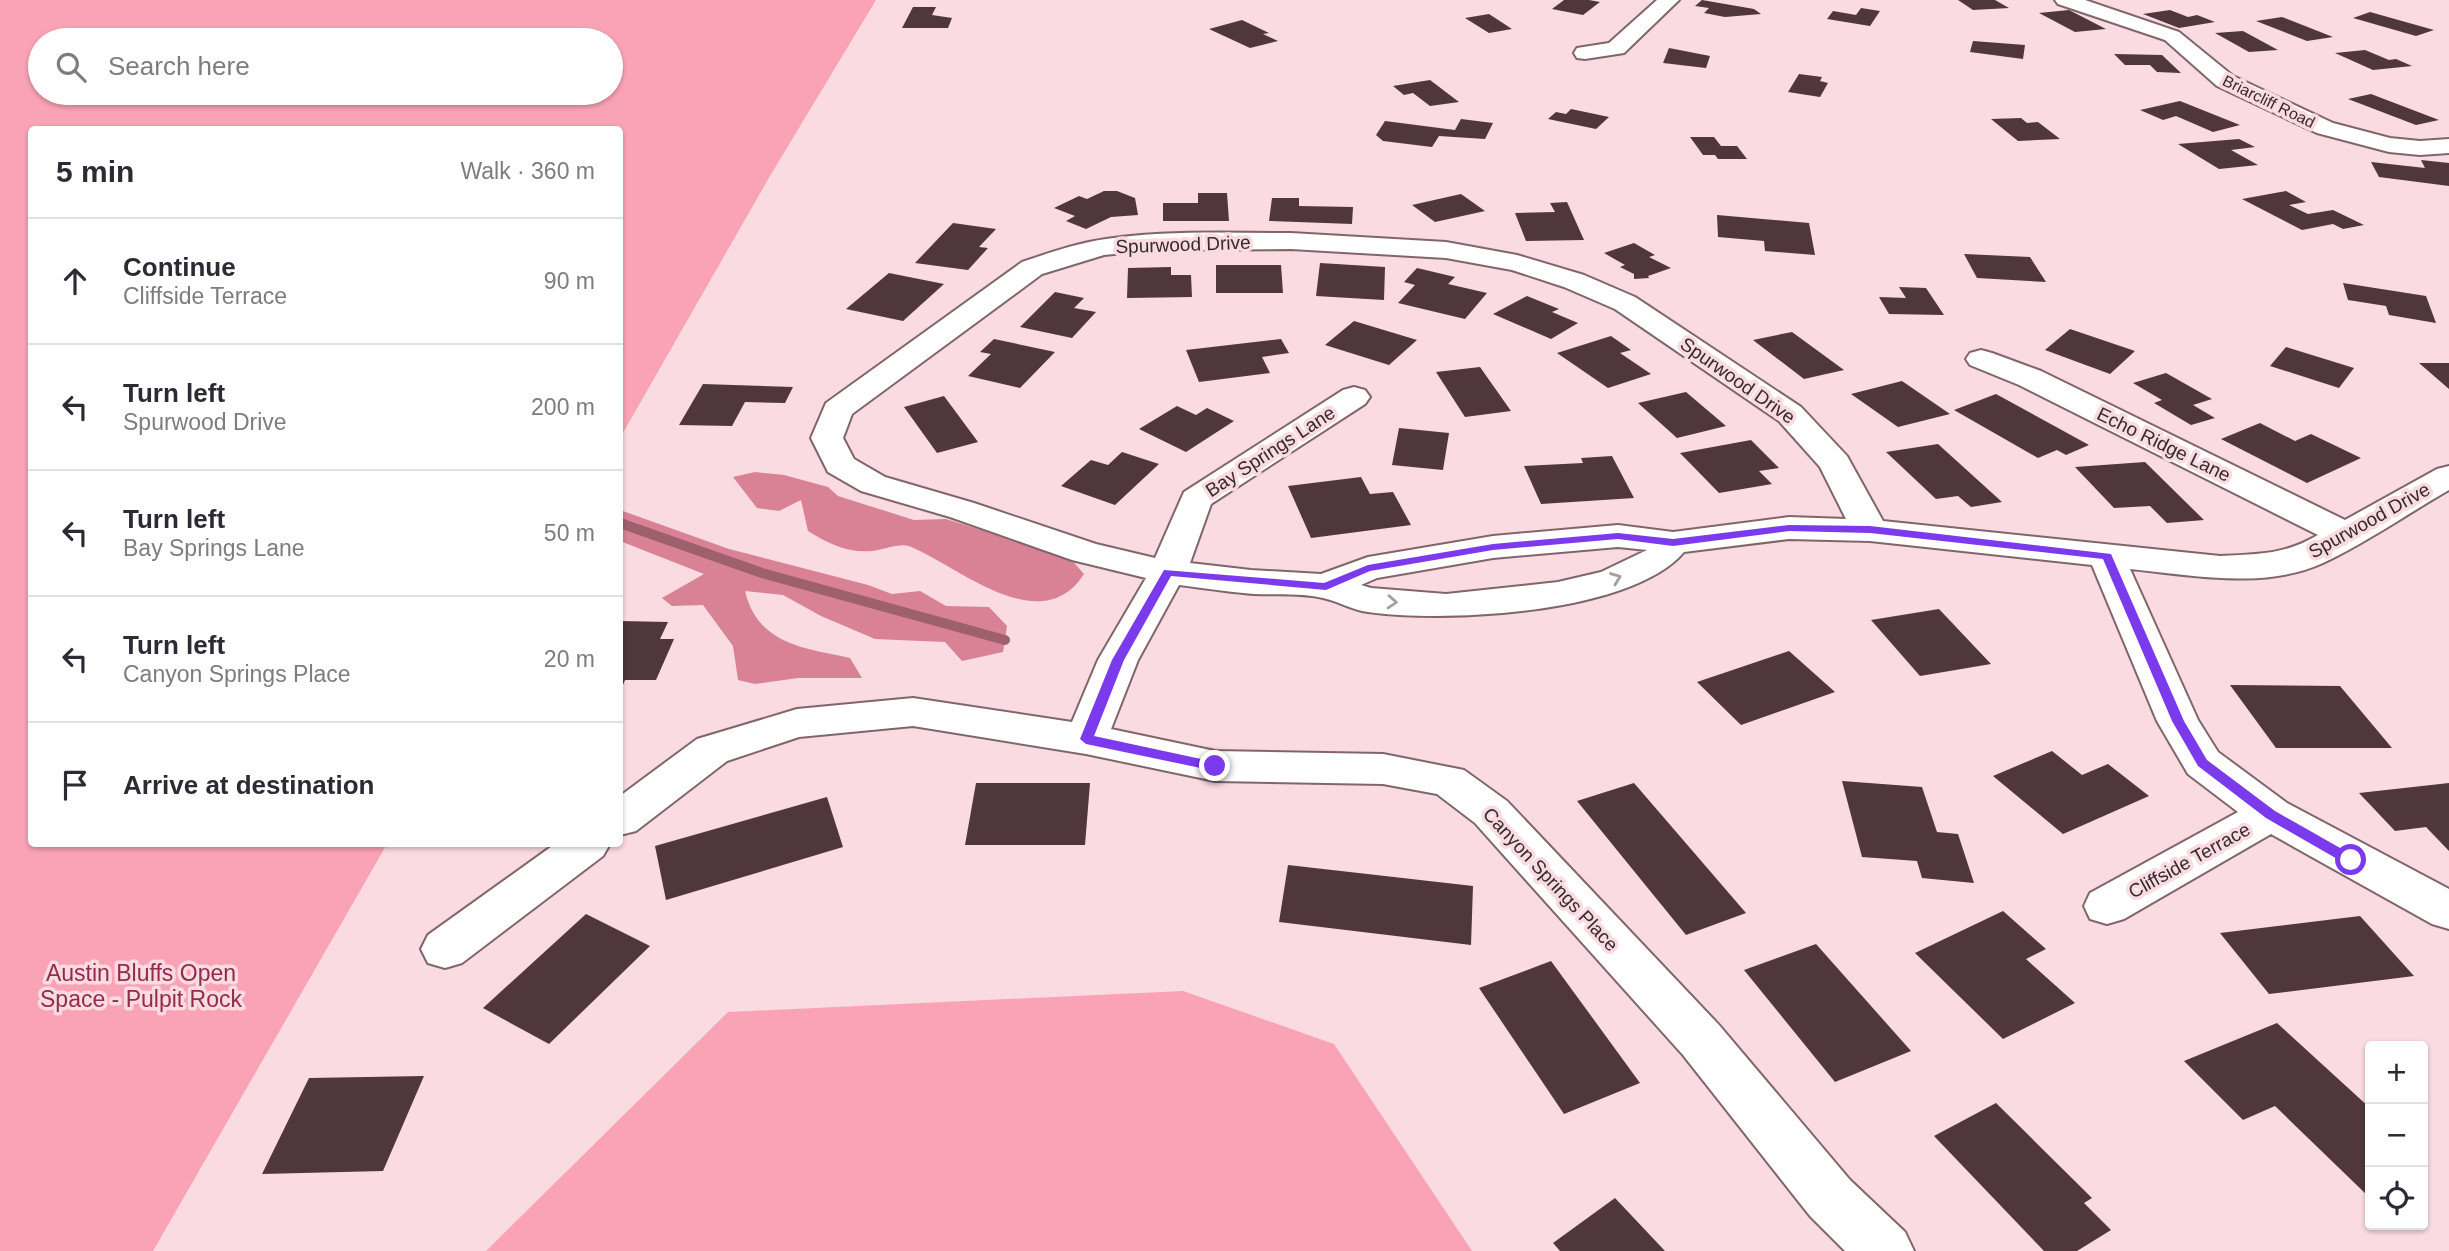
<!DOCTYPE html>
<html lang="en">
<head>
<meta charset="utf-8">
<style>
  body { margin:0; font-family:Arial,sans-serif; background:#f2f2f3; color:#2b2b33 }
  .controls { position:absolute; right:21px; bottom:21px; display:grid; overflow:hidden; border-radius:7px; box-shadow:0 2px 5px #0004 }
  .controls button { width:63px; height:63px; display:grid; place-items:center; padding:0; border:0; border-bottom:2px solid #e1e1e2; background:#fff; color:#2b2b33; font:35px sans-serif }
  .stop { position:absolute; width:21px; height:21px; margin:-16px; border:5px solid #7c3aed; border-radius:50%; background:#fff }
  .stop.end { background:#7c3aed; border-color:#fff; box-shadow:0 2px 7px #0008 }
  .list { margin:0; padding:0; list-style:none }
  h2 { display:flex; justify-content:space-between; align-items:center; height:91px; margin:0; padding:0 28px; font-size:30px }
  h2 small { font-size:23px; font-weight:400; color:#7c7c81 }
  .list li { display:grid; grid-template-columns:46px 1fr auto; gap:21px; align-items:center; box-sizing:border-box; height:126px; padding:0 28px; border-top:2px solid #e1e1e2 }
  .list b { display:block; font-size:26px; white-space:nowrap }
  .list p { margin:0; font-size:23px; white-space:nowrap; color:#7c7c81 }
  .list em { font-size:23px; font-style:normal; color:#7c7c81 }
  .icon { flex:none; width:38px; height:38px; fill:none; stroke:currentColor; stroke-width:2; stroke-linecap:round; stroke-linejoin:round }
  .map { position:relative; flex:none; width:2449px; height:1251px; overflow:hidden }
  .search { position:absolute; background:#fff; box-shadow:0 2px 5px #0004; left:28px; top:28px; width:595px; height:77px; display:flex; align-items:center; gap:18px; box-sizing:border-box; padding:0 24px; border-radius:38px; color:#7c7c81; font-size:26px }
  .panel { position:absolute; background:#fff; box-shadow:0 2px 5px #0004; left:28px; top:126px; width:595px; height:721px; border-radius:7px }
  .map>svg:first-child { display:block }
  .green { fill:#faa3b6; fill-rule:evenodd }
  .forest { fill:#d98195 }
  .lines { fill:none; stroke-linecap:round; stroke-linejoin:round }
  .stream { stroke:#9f606e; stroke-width:10 }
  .building { fill:#4f373c }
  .minor-casing { stroke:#80666b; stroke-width:4 }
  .minor { fill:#fff; fill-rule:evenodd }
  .oneway { stroke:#a49fa0 }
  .route { fill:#7c3aed }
  .labels { text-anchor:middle; stroke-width:7; stroke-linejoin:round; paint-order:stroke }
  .far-street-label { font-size:16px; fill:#352a2c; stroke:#f9dbe1 }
  .street-label { font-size:19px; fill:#352a2c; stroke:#f9dbe1 }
  .near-park-label { font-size:23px; fill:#932b4c; stroke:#f9dbe1 }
</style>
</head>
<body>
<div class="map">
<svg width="2449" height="1251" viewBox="0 0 2449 1251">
  <rect width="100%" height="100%" fill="#f9dbe1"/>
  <path class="green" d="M0 0H876L770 176 620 438V130H32V844H387L153 1251H0ZM40 40H611V93H40Z
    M1183 991 1334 1044 1472 1251H486L728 1012Z"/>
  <path class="forest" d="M755 472 784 475 828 487 838 496 914 520 946 519 1069 557 1084 574C1041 641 958 566 909 546 899 543 883 550 872 551 847 553 829 544 808 531L801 500 779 511 757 508 733 477Z
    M620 510 729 549 868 585 892 594 920 591 946 606 989 607 1007 626 1003 652 962 661 945 642 875 639 821 616 783 595 745 591C758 645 804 648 850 658L862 678H798L755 684 738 680 733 646 703 605 672 606 662 598 704 574 620 541Z"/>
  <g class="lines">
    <path class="stream" d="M620 523 762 573 1005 640"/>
  </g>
  <path class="building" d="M1564 0H1589L1600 2 1583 15 1552 9Z
    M1702 0 1754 9 1761 14 1725 17 1704 13 1709 8 1695 6Z
    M1958 0H1995L2009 8 1973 10Z
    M913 7H936L932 15 952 18 948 28H902Z
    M1861 8 1880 11 1870 26 1827 19 1833 11 1856 15Z
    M2069 10 2106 29 2075 32 2039 13Z
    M2170 10 2188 17 2197 15 2215 22 2179 28 2143 14Z
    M2370 12 2434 30 2416 36 2353 18Z
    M1489 14 1512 29 1489 33 1465 18Z
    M2282 17 2333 37 2307 41 2256 21Z
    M1242 20 1269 33 1263 34 1278 41 1250 48 1209 29Z
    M2243 31 2278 50 2249 52 2215 33Z
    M1973 41 2025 45 2023 59 1970 52Z
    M1669 48 1710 56 1706 68 1663 63Z
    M2365 50 2389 60 2396 59 2412 66 2373 70 2335 53Z
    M2114 54 2162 55 2181 73 2157 72 2150 65H2125Z
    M1799 74 1822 77 1820 81 1828 83 1820 97 1788 92Z
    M1430 80 1459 102 1430 106 1413 93 1404 95 1393 86Z
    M2371 94 2439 120 2416 125 2348 99Z
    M2180 101 2240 125 2213 132 2176 116 2163 120 2140 110Z
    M1571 109 1609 117 1596 129 1548 119 1556 112 1566 114Z
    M2021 118 2027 123 2038 122 2060 139 2018 141 1991 119Z
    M1461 119 1493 123 1485 139 1439 136 1432 147 1383 141 1376 135 1385 121 1455 130Z
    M1690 137H1714L1721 146H1737L1747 159H1718L1715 155H1703Z
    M2239 139 2255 147 2231 150 2258 165 2219 169 2178 144Z
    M2421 160 2449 163V186L2379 177 2371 162 2425 168Z
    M1104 191H1117L1135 198 1138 215 1111 217 1086 229 1066 221 1075 216 1054 208 1079 196 1087 199Z
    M2286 191 2306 202 2289 205 2308 214 2333 210 2364 225 2343 229 2333 224 2302 230 2242 199Z
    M1198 193H1227L1229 221H1163V203H1198Z
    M1461 194 1485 211 1435 222 1412 205Z
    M1272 198H1299V206L1353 207 1352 224 1269 221Z
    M1567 202 1584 240 1526 241 1515 213 1555 212 1550 203Z
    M1717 215 1809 223 1815 255 1765 251 1764 241 1718 237Z
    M953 223 996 229 979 247 988 248 968 270 915 263Z
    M1634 243 1655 255 1649 257 1671 268 1648 276 1649 278 1634 279V274L1620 267 1625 265 1604 253Z
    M1964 254 2030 257 2046 282 1977 278Z
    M1320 263 1385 267 1384 300 1316 296Z
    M1216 265H1281L1283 293H1216Z
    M1171 267V275H1191L1192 297 1127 298 1128 268Z
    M1417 268 1455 277 1448 284 1487 293 1465 319 1398 303 1415 285 1404 282Z
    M889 273 944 284 903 321 846 309Z
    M2343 283 2426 296 2436 323 2389 315 2386 306 2348 300Z
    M1899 287 1926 288 1944 315 1889 314 1879 297 1906 298Z
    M1055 292 1084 298 1074 308 1096 312 1072 338 1020 327Z
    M1527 296 1559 309 1552 312 1578 323 1551 339 1493 314Z
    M1354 321 1417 340 1389 365 1325 345Z
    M2070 329 2135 351 2110 374 2045 350Z
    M1792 332 1844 370 1804 379 1753 340Z
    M1611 336 1631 350 1620 353 1651 374 1608 388 1557 353Z
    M994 339 1055 352 1020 388 968 376 991 354 980 352Z
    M1281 339 1289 353 1262 357 1270 373 1199 382 1186 350Z
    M2286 347 2354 368 2339 388 2270 366Z
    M2419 363H2449V389Z
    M1480 367 1511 411 1465 417 1436 372Z
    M2166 373 2212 399 2193 405 2215 418 2191 425 2154 403 2162 400 2133 383Z
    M1902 381 1950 414 1898 427 1851 394Z
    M703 384 793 387 785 403 745 402 732 426 679 425Z
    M1686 392 1726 426 1677 438 1638 403Z
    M1996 394 2089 445 2066 455 2057 450 2038 458 1954 410Z
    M944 396 978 442 937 453 904 407Z
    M1177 406 1196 415 1207 408 1234 421 1186 452 1139 429Z
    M2260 423 2295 441 2311 434 2361 458 2307 483 2221 439Z
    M1399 428 1449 433 1443 470 1392 465Z
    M1751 440 1779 468 1759 471 1772 484 1719 493 1680 453Z
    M1938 444 2002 502 1971 507 1958 496 1936 499 1886 452Z
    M1122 452 1159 464 1115 505 1061 486 1091 460 1108 465Z
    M1612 456 1634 498 1541 504 1524 466 1583 463 1581 458Z
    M2145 462 2204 520 2167 523 2150 506 2114 508 2075 467Z
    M1361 477 1370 494 1393 492 1411 525 1311 538 1288 486Z
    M1939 609 1991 664 1920 676 1871 620Z
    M620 621 668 622 660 639H674L656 680H625L620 692Z
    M1789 651 1835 692 1741 725 1697 682Z
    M2230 685 2340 686 2392 748H2276Z
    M2052 751 2082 775 2108 764 2149 796 2063 834 1993 776Z
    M1842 781 1922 787 1937 832 1958 834 1974 883 1922 878 1917 861 1862 857Z
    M976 783H1090L1085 845H965Z
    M1634 783 1746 913 1686 935 1577 801Z
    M2449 783V851L2426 827 2395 831 2359 793Z
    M827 797 843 847 666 900 655 846Z
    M1288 865 1473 886 1471 945 1279 922Z
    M2003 911 2046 949 2026 959 2075 1003 2003 1039 1915 953Z
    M586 914 650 946 549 1044 483 1008Z
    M2360 916 2414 976 2269 994 2220 933Z
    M1816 944 1911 1051 1835 1082 1744 970Z
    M1551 961 1640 1083 1564 1114 1479 988Z
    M2277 1023 2370 1108V1195L2368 1196 2275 1106 2243 1120 2184 1061Z
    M424 1076 383 1171 262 1174 309 1078Z
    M1996 1103 2092 1198 2084 1203 2111 1230 2077 1251H2044L1934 1136Z
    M1615 1198 1665 1251H1560L1553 1243Z"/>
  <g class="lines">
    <defs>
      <path id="minor" d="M1657 0H1679L1624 53 1585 59 1577 58 1574 53 1577 48 1609 43Z
        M2055 0H2085L2179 32 2233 76 2333 123 2390 138 2420 141 2449 139V153L2420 155 2389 152 2317 133 2217 86 2165 40 2058 4Z
        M1291 233 1446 242 1517 255 1584 275 1635 297 1801 407 1847 456 1883 521 2220 556C2259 554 2284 555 2318 535L2019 385 1970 365 1966 359 1970 353 1981 350 1992 353 2041 371 2345 520 2437 469 2449 466V490C2407 514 2366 543 2323 563 2264 590 2192 575 2130 569L2198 720 2218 752 2287 803 2449 889V929L2432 924 2271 834 2124 919 2107 924 2090 919 2084 906 2090 893 2238 812 2188 774 2157 721 2092 565 1870 541 1789 539 1684 552C1631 614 1446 623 1368 612 1352 610 1338 601 1323 598 1301 593 1276 595 1254 594 1229 592 1204 588 1179 585L1138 660 1111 729 1215 751 1383 754 1464 770 1507 801 1719 1025 1850 1180 1905 1232 1914 1251H1845L1810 1216 1683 1055 1475 823 1437 794 1383 784 1215 781 1086 754 913 726 799 737 727 761 636 831 620 835V796L697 739 797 709 913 698 1072 722 1098 660 1146 578 1072 560 950 517 861 491 828 472 811 438 826 403 1022 262C1049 253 1077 243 1106 239 1167 230 1230 233 1291 233ZM1291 249 1446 258 1512 270 1564 287 1615 309 1779 421 1820 467 1846 519 1789 517 1673 532 1618 525 1493 536 1368 557 1321 574 1251 570 1190 563 1211 504 1365 404 1370 397 1365 390 1354 387 1343 390 1184 492 1155 558 1096 544 974 503 885 477 854 459 843 438 852 414 1042 274 1104 255 1155 250ZM1618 547 1647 550 1601 572 1558 582 1446 594 1371 588 1361 585 1377 578 1493 558Z
        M555 844H610L603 856 462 963 445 968 428 963 421 949 428 935Z"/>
    </defs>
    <use href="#minor" class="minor-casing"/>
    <use href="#minor" class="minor"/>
  </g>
  <defs><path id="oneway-chevron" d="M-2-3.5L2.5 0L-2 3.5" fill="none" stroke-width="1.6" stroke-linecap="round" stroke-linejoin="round" transform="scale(1.75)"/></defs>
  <g class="oneway">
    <use href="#oneway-chevron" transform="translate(1616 578) rotate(-21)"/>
    <use href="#oneway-chevron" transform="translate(1392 602) rotate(4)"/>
  </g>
  <path class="route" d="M1789 525 1870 526 2111 554 2184 721 2207 760 2275 811 2356 857V864H2346L2266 818 2198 766 2172 721 2103 559 1870 533 1789 531 1673 546 1618 539 1493 550 1370 571 1326 590 1171 576 1124 660 1094 736 1215 762 1222 766 1215 771 1086 744 1080 739 1112 660 1164 570 1324 583 1368 565 1493 544 1618 533 1673 539Z"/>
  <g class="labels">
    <g class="far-street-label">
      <text transform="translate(2269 101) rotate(26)" y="6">Briarcliff Road</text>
    </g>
    <g class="street-label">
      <text transform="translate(1183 244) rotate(-2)" y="7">Spurwood Drive</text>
      <text transform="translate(1738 380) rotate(35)" y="7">Spurwood Drive</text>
      <text transform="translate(2164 444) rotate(26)" y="7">Echo Ridge Lane</text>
      <text transform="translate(1270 451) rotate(-33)" y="7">Bay Springs Lane</text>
      <text transform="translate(2369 520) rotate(-29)" y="7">Spurwood Drive</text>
      <text transform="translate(2189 860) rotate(-29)" y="7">Cliffside Terrace</text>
      <text transform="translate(1551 879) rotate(47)" y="7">Canyon Springs Place</text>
    </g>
    <g class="near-park-label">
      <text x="141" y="981">Austin Bluffs Open<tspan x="141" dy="26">Space - Pulpit Rock</tspan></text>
    </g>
  </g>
</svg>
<div class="controls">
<button>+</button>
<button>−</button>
<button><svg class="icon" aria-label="locate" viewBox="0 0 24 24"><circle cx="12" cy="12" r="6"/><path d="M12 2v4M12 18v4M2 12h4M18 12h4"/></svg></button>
</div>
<div class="stop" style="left:2351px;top:860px"></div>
<div class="stop end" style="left:1215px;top:766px"></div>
<div class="search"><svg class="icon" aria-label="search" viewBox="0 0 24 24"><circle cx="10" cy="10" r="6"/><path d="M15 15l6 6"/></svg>Search here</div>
<section class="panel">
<h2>5 min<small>Walk · 360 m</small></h2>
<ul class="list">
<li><svg class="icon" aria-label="ahead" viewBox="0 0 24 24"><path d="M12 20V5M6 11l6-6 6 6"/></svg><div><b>Continue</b><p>Cliffside Terrace</p></div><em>90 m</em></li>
<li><svg class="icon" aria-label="left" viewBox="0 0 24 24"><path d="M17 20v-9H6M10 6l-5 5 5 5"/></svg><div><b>Turn left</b><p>Spurwood Drive</p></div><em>200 m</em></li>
<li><svg class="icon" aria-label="left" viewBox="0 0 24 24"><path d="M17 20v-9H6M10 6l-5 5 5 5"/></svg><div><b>Turn left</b><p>Bay Springs Lane</p></div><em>50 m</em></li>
<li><svg class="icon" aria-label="left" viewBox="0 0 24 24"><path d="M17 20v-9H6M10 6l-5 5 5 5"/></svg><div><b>Turn left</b><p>Canyon Springs Place</p></div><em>20 m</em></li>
<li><svg class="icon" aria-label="arrive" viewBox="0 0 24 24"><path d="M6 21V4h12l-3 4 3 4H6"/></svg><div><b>Arrive at destination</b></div></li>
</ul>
</section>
</div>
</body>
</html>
